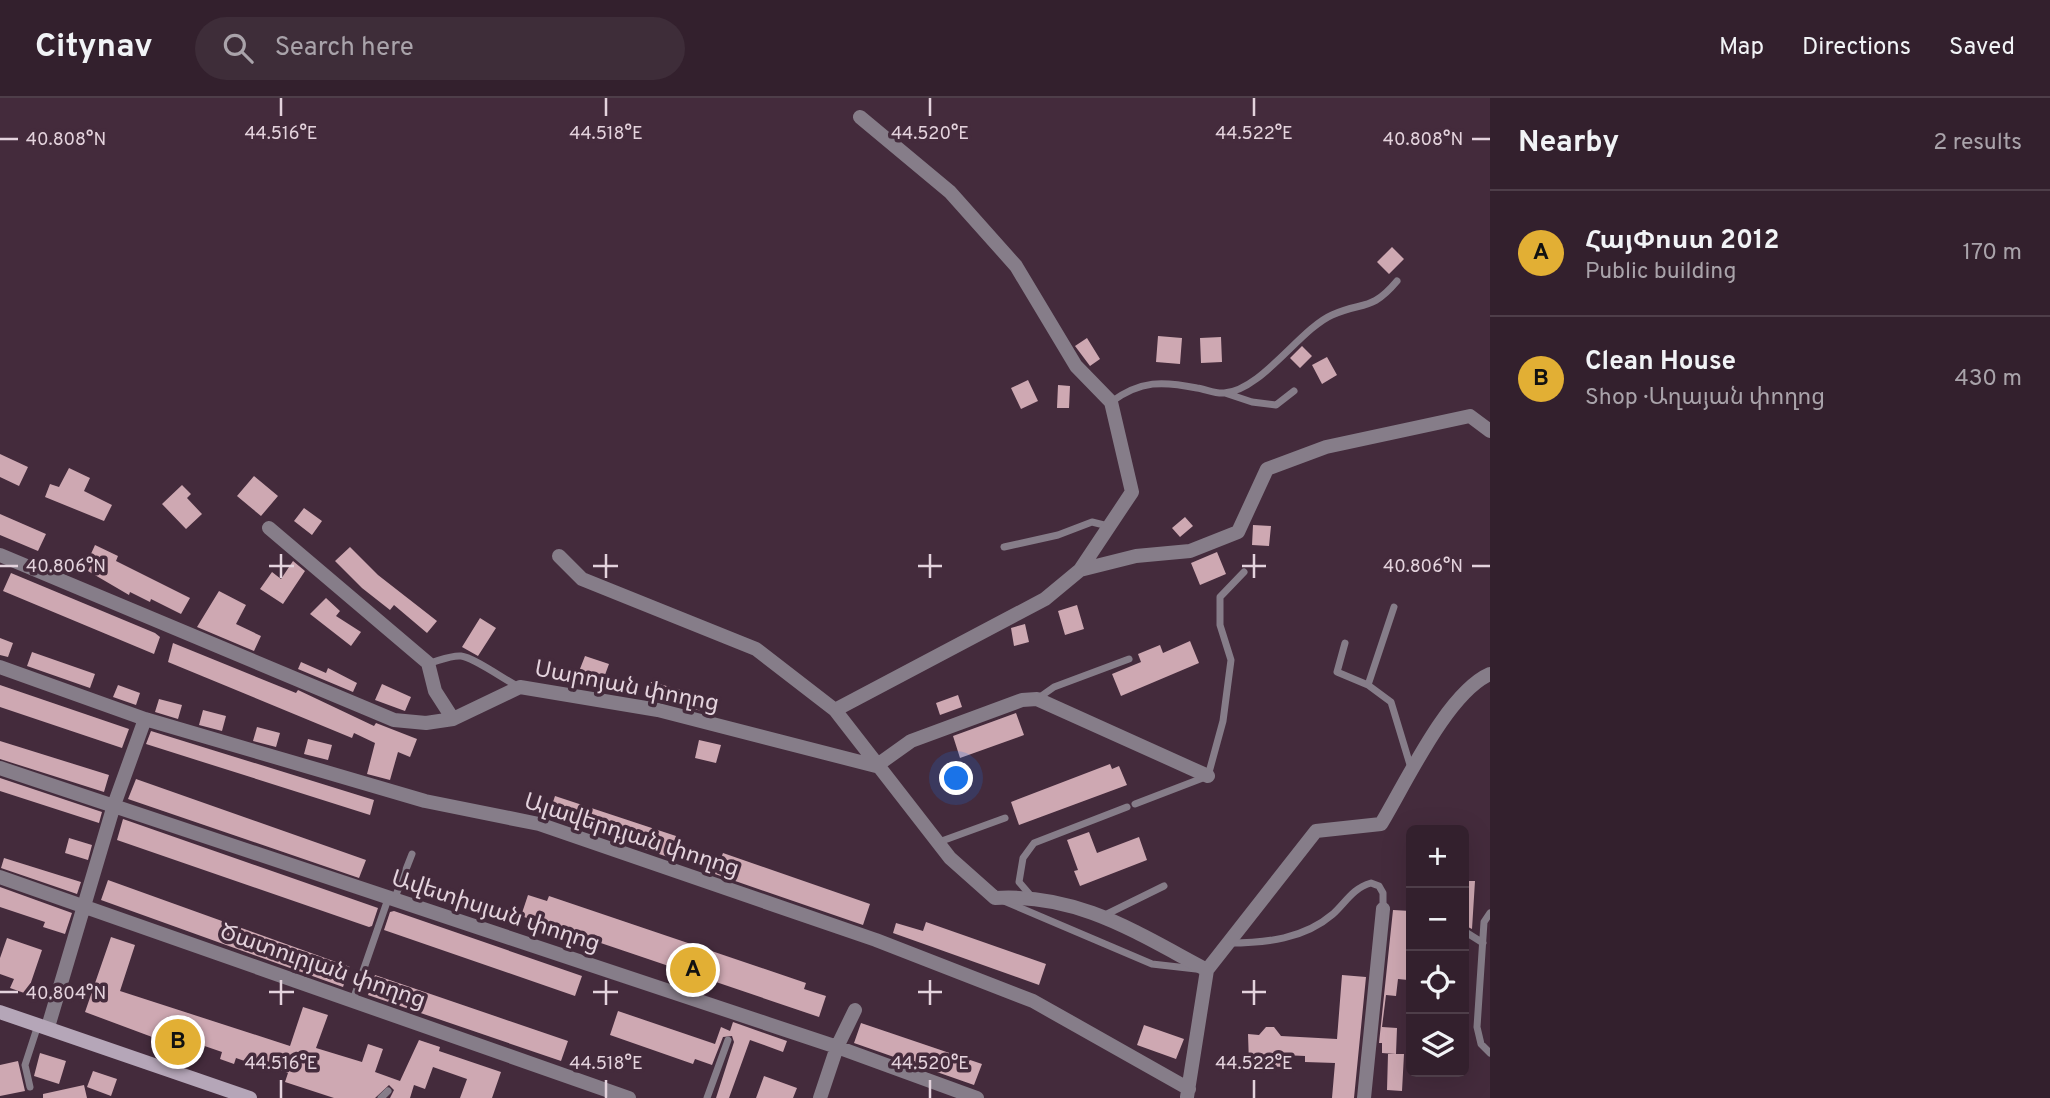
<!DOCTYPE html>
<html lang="en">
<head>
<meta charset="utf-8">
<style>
  body { margin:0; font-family:Overpass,"Noto Sans Armenian",sans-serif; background:#3e2d39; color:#f1f3f6 }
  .controls { position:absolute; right:21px; bottom:21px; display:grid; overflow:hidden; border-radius:10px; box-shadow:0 7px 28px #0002 }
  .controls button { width:63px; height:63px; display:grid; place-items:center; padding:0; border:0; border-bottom:2px solid #4e3e49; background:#33202d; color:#f1f3f6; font:35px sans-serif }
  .you { position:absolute; left:957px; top:681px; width:24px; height:24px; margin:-18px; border:5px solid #fff; border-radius:50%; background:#1a73e8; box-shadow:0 0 0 10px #1a73e833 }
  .badge { display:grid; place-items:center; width:46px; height:46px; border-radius:50%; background:#e2af34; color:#111; font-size:23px; font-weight:700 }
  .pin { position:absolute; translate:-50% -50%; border:4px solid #fff; box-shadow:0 2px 7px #0006 }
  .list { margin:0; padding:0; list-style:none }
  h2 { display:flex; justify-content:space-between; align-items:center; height:91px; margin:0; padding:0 28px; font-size:30px }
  h2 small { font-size:23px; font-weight:400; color:#a9a3aa }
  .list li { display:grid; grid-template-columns:46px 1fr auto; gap:21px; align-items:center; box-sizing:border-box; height:126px; padding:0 28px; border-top:2px solid #4e3e49 }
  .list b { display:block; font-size:26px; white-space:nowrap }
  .list p { margin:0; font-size:23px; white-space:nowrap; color:#a9a3aa }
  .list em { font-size:23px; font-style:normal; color:#a9a3aa }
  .icon { flex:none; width:38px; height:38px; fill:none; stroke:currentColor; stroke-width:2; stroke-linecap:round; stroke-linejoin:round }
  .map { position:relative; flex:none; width:1490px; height:1000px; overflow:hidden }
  header { display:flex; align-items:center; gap:42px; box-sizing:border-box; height:98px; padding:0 35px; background:#33202d; border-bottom:2px solid #4e3e49 }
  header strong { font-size:33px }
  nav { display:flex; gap:38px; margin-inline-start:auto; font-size:24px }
  .search { width:490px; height:63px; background:#3e2d39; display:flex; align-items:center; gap:18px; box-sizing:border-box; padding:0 24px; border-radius:38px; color:#a9a3aa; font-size:26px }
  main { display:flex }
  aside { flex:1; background:#33202d }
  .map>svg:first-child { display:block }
  .building { fill:#cea8b2 }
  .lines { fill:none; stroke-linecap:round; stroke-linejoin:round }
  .lane { stroke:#867d89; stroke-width:7 }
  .street { stroke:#867d89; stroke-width:14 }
  .secondary { stroke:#b5a6b8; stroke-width:14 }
  .ticks { fill:none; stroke:#e4d3dd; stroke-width:2.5 }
  .labels { text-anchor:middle; stroke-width:7; stroke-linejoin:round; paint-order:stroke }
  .street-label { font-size:23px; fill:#e4d3dd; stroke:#442b3c }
  .ticks-label { font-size:18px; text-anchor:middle; fill:#e4d3dd; stroke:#442b3c; stroke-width:7; stroke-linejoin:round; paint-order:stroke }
</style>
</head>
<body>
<header>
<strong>Citynav</strong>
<div class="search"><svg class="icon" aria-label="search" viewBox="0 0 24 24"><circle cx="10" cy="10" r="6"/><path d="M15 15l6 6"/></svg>Search here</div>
<nav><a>Map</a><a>Directions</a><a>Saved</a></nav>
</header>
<main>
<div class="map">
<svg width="1490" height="1000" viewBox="0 0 1490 1000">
  <rect width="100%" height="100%" fill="#442b3c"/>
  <path class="building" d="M1392 149 1404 161 1389 176 1377 164Z
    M1158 238 1182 240 1180 266 1156 264Z
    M1221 239 1222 264 1201 265 1200 240Z
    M1087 240 1100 261 1090 268 1075 248Z
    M1302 248 1312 258 1300 270 1290 260Z
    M1327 259 1337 277 1322 286 1312 267Z
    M1028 282 1038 303 1021 311 1011 290Z
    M1058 287 1070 288 1069 310H1057Z
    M0 356 28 369 19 388 0 379Z
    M69 370 90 380 84 393 112 407 104 423 45 399 50 386 59 389Z
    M254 378 278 398 261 418 237 398Z
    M182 387 191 396 187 400 202 416 186 431 162 406Z
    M304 410 322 423 312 437 294 423Z
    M0 416 46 436 38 453 0 437Z
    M1185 419 1193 428 1180 439 1172 430Z
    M1253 427 1271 428 1269 448 1252 447Z
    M95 447 118 458 116 463 190 500 181 516 151 501 150 504 130 494 129 497 88 473 94 460 90 458Z
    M350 449 378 477 437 523 427 535 394 507 390 512 362 490 335 463Z
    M1217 454 1226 476 1200 487 1191 465Z
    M293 463 305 473 283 506 260 491 272 474 281 481Z
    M11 475 155 535 160 539 154 556 3 493Z
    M219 493 246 507 236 526 261 538 254 553 197 529Z
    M326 500 340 513 336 518 361 534 351 548 310 516Z
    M1077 507 1084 531 1065 537 1058 513Z
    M480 520 496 530 478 558 462 549Z
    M1025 526 1029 544 1014 548 1011 530Z
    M0 540 13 545 8 559 0 557Z
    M1190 543 1199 565 1121 598 1112 576 1141 564 1138 556 1160 547 1163 555Z
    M173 545 296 595 298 592 374 628 376 625 417 641 410 659 398 654 390 682 367 676 375 645 354 635 352 640 168 564Z
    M32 554 95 576 90 590 27 568Z
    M585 558 609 566 602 585 578 576Z
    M301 564 326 575 328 570 357 585 353 594 298 571Z
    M651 584 710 599 706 614 646 600Z
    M382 586 411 599 405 613 375 602Z
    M0 587 129 631 122 650 0 609Z
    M118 587 140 595 136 607 113 599Z
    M958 597 962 609 940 617 936 605Z
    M159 601 182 607 178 621 155 614Z
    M203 612 226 618 222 633 199 627Z
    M1016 615 1024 637 960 660 953 638Z
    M257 629 280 635 276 649 253 643Z
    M151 633 374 702 370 717 146 646Z
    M308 641 332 647 328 662 304 656Z
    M699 642 721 647 716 665 695 660Z
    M0 643 109 677 104 694 0 661Z
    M1110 666 1112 671 1119 668 1127 687 1019 727 1011 704Z
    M0 680 102 714 99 725 0 693Z
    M136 681 366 762 359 780 128 701Z
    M555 698 676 738 668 759 548 719Z
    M123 721 378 810 372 828 369 829 117 742Z
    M1089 734 1097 755 1139 739 1147 762 1080 788 1074 773 1078 772 1067 742Z
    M69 740 92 747 88 762 65 755Z
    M723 755 870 806 863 827 715 776Z
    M4 760 81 784 77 796 1 770Z
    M108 782 350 869 343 889 101 802Z
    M1464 783H1475L1472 831 1464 827Z
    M0 789 72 815 65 836 43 829 45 824 0 809Z
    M528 797 547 803 549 798 806 885 804 891 826 898 819 919 521 818Z
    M1393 812 1411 813 1408 882 1398 881 1396 898 1386 897 1382 929 1397 930 1396 956 1382 955V945H1379Z
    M394 813 582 878 575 898 384 832 390 814Z
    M926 824 1046 866 1039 887 893 835 896 825 923 833Z
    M111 839 135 847 120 893 290 948 303 909 328 917 316 950 362 964 368 946 383 951 375 974 400 983 419 942 440 949 439 953 501 974 492 1000H460L467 981 433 969 425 991 414 987 410 1000H390L394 992 389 987 375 1000H334L285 984 288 975 266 966 265 970 236 960 234 966 220 961 222 954 190 943 187 952 85 914Z
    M7 840 42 852 27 896 10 890 14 881 0 876V860Z
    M375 877 568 943 561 963 368 897Z
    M1342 877 1366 879 1354 1000H1332L1335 965 1305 964V958L1283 957 1282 969 1249 966 1248 936 1259 937 1266 929H1274L1281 938 1337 941Z
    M618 913 715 946 721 929 730 933 733 924 787 943 783 954 750 942 729 1000H716L734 944 732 938 723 939 712 967 695 961 693 966 610 937Z
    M861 925 982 966 974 987 854 945Z
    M1144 927 1184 941 1176 961 1137 947Z
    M40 955 66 963 59 986 34 978Z
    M1388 956H1404L1402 993 1387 992Z
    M18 963 25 993 0 998V967Z
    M93 973 117 981 111 998 87 989Z
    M764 978 797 990 793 1000H756Z
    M84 987 87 1000H43V996Z"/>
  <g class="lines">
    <path class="lane" d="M1225 295 1252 304 1276 307 1294 293
      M1111 304C1141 282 1163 283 1197 290 1205 291 1216 296 1224 295 1261 293 1300 231 1332 217 1363 203 1371 214 1397 183
      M1004 449 1058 437 1092 424 1108 428
      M1394 509 1368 587 1391 604 1411 670
      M1345 545 1337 574 1368 587
      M429 565C438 563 451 557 461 558 473 559 505 582 519 589
      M1037 601 1054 589 1129 561
      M1135 706 1208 678 1223 623 1231 562 1220 527V499L1244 474
      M939 744 1005 720
      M1031 798 1019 784 1023 760 1034 745 1127 709
      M394 802 412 756
      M1004 803 1152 866 1196 871
      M1490 815 1484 824 1477 929 1481 946 1490 955
      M1105 817 1164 788
      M1464 833 1483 845
      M1229 845C1266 845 1304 841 1333 816 1346 804 1353 790 1371 785L1379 788 1383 795V811
      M353 902 388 801
      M30 989 25 967 38 927
      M381 1000 388 993
      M707 1000 728 942"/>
    <path class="street" d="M269 430 428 565 435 593 453 621
      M0 457 394 622 426 625 453 621 520 589 658 612 876 668 911 643 1022 602 1037 601 1208 678
      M559 458 582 481 756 551 835 612 950 760 995 800C1078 795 1137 835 1207 872L1187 999
      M1080 472 1136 458 1190 453 1238 434 1267 371 1326 349 1470 318 1490 333
      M0 569 145 621 425 703 539 726 876 842 1033 903 1189 991
      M835 612 1045 501 1080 472 1132 394 1111 304 1076 268 1016 168 950 94 860 19
      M0 670 837 949 977 1000
      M0 779 629 1000
      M1207 872 1316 733 1381 726C1406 685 1447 595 1490 576
      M48 929 114 707 145 621
      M820 1000 837 949 855 912
      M1364 1000 1383 811"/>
    <path class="secondary" d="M0 914 250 1000"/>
  </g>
  <path class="ticks" d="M281 0V18M606 0V18M930 0V18M1254 0V18M0 41H18M1472 41H1490M281 456V480M606 456V480M930 456V480M1254 456V480M0 468H18M269 468H294M593 468H618M918 468H942M1242 468H1266M1472 468H1490M281 882V907M606 882V907M930 882V907M1254 882V907M0 894H18M269 894H294M593 894H618M918 894H942M1242 894H1266M281 982V1000M606 982V1000M930 982V1000M1254 982V1000"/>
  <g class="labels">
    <g class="street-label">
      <text transform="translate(627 587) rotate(11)" y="8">Սարոյան փողոց</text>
      <text transform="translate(632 736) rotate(18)" y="8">Ալավերդյան փողոց</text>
      <text transform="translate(496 812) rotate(18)" y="8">Ավետիսյան փողոց</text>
      <text transform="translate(323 867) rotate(19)" y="8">Ծատուրյան փողոց</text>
    </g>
  </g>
  <g class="ticks-label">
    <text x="281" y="41">44.516°E</text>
    <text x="606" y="41">44.518°E</text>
    <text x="930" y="41">44.520°E</text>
    <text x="1254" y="41">44.522°E</text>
    <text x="66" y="47">40.808°N</text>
    <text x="1423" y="47">40.808°N</text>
    <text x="66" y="474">40.806°N</text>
    <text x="1423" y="474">40.806°N</text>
    <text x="66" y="901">40.804°N</text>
    <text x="281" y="971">44.516°E</text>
    <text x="606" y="971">44.518°E</text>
    <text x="930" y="971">44.520°E</text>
    <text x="1254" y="971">44.522°E</text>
  </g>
</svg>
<div class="controls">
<button>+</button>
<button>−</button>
<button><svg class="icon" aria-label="locate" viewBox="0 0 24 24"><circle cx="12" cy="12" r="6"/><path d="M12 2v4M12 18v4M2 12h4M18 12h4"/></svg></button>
<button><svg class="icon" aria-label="layers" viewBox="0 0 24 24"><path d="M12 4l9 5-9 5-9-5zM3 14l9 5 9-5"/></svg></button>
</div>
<div class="you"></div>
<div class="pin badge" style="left:693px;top:872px">A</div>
<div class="pin badge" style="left:178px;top:944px">B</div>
</div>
<aside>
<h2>Nearby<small>2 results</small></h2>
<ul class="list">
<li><span class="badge">A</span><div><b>ՀայՓոստ 2012</b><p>Public building</p></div><em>170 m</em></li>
<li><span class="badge">B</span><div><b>Clean House</b><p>Shop · Աղայան փողոց</p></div><em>430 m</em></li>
</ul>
</aside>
</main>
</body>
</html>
